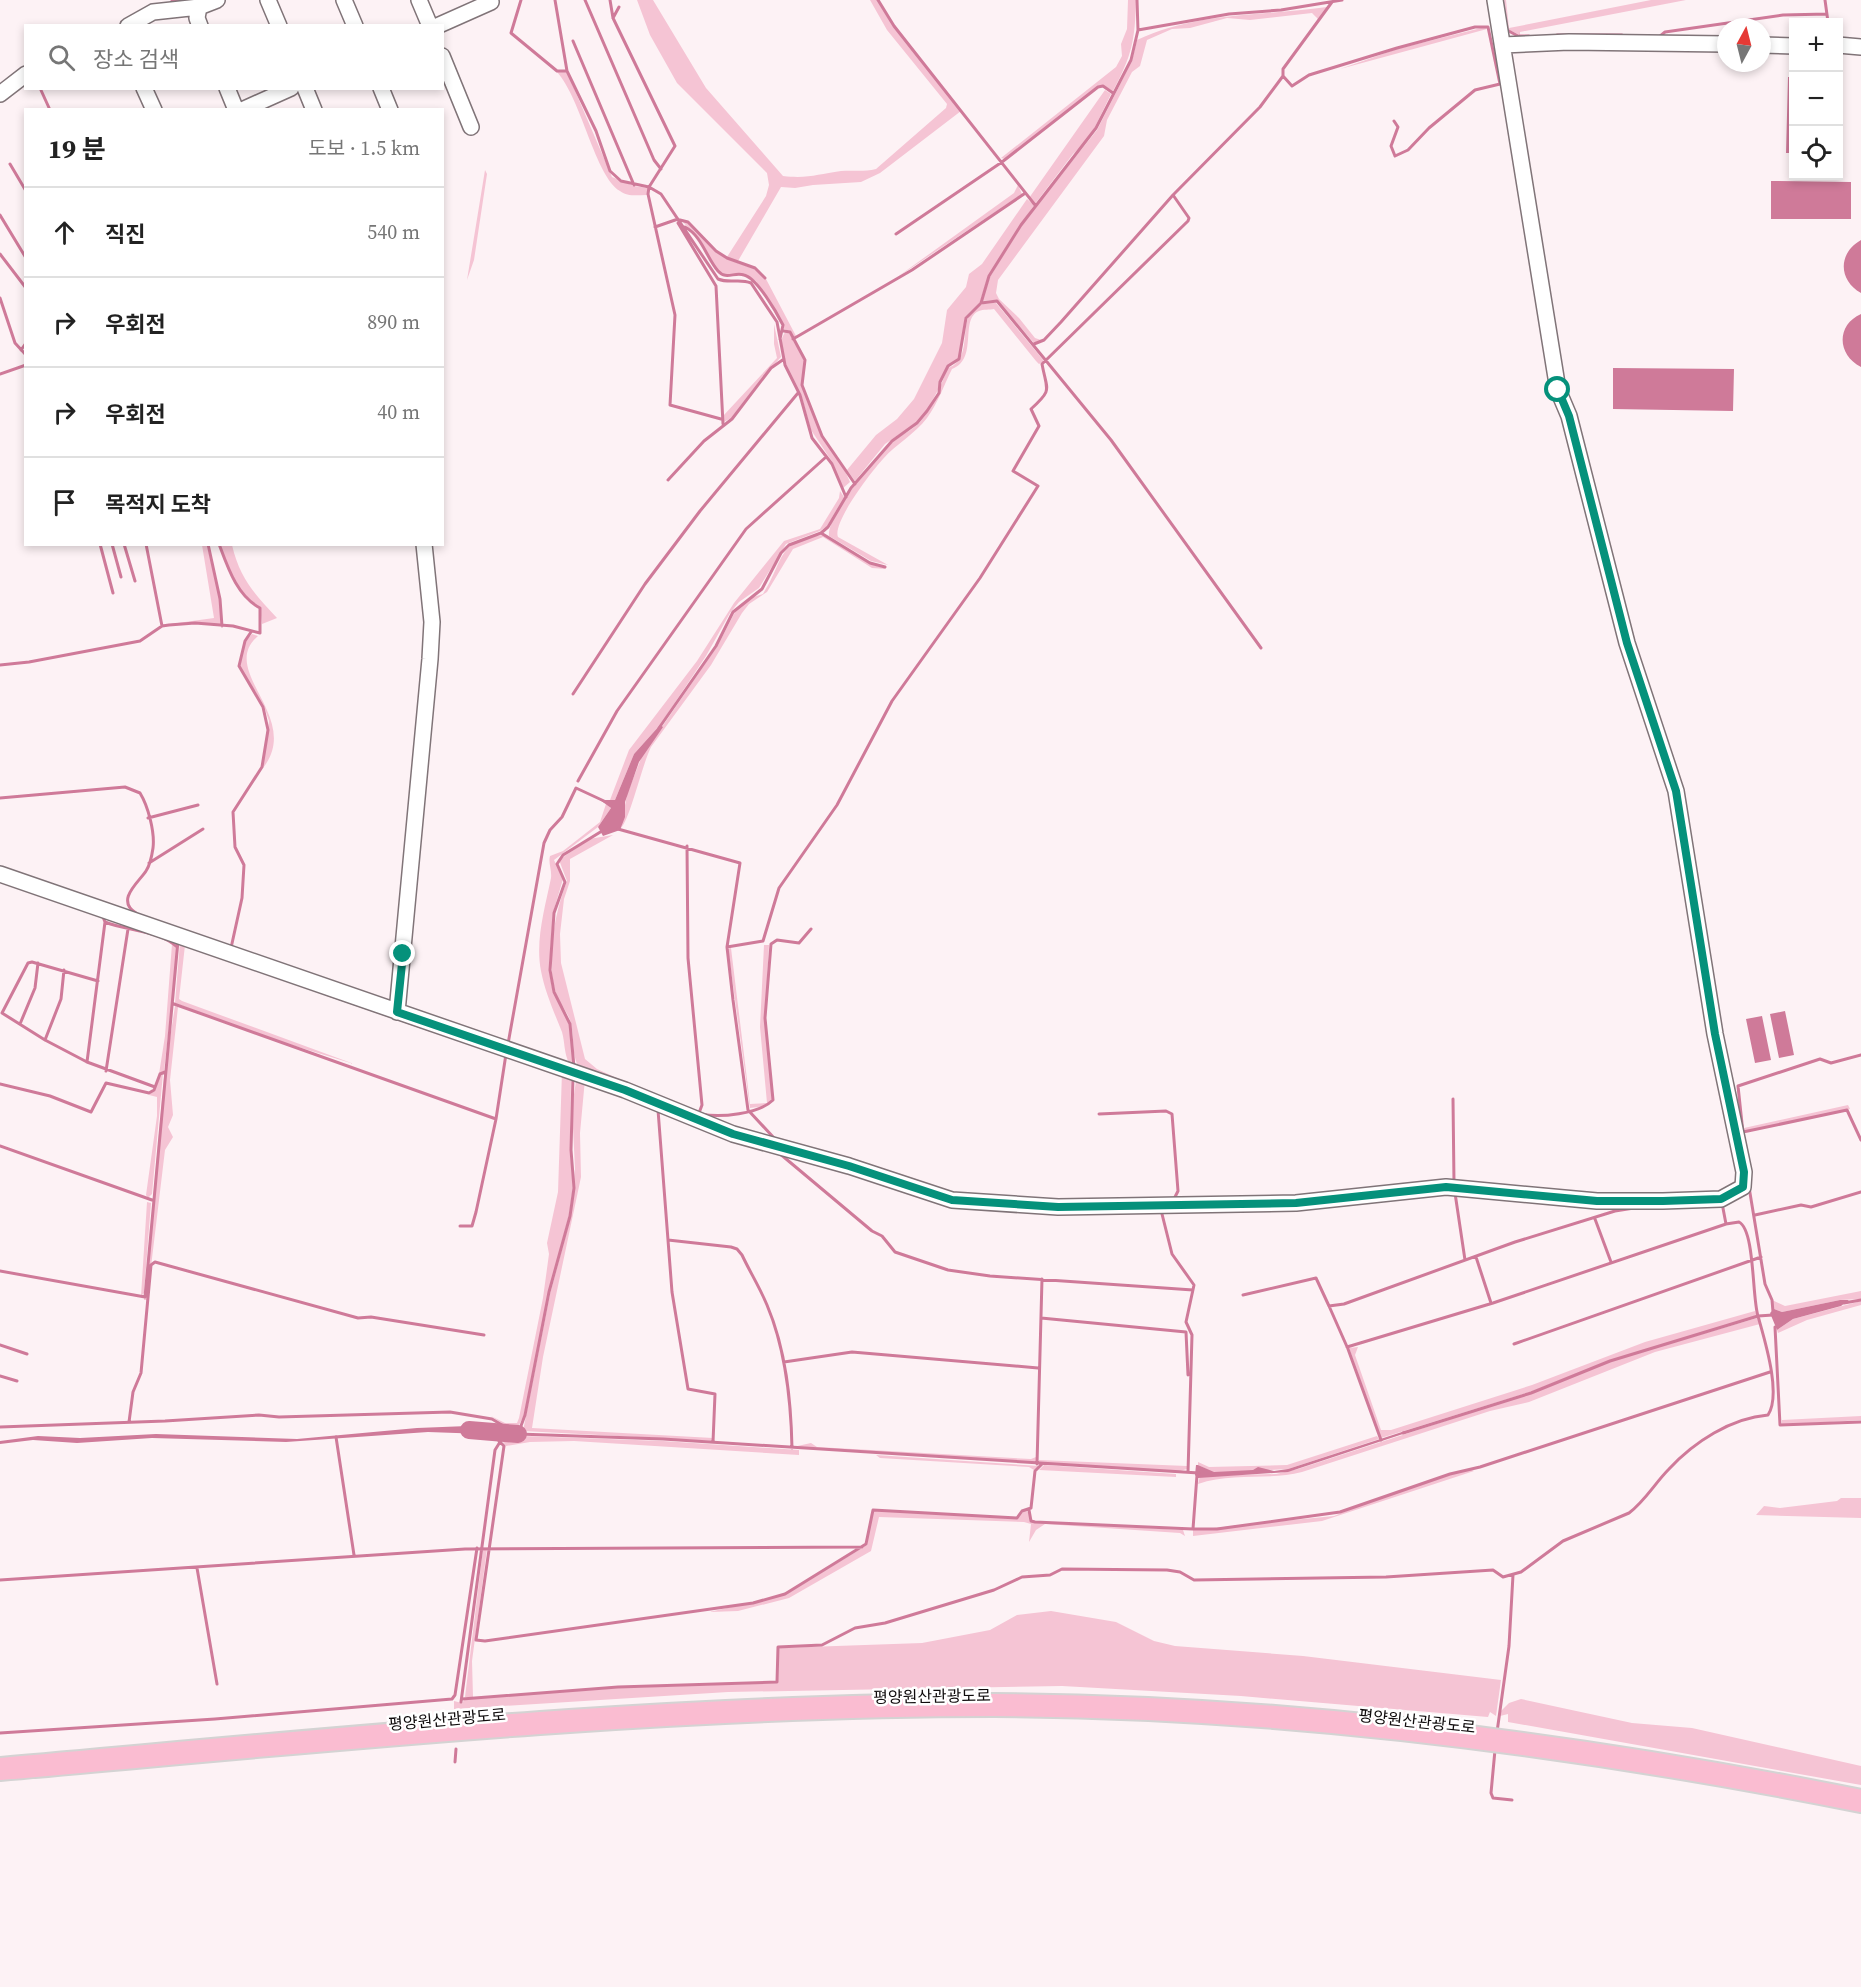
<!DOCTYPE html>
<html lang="ko">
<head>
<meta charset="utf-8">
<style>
  body { margin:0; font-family:"Source Serif 4","Noto Sans KR",serif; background:#f6f6f6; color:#222 }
  .controls { position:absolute; right:18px; top:18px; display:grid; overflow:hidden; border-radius:0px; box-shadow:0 3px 9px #0003 }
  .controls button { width:54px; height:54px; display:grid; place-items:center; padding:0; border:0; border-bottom:2px solid #e0e0e0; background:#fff; color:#222; font:30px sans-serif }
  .compass { position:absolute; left:1717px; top:18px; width:54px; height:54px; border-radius:50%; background:#fff; box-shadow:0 3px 9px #0003; rotate:7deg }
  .stop { position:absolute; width:18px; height:18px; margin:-14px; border:4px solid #05917b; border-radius:50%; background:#fff }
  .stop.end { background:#05917b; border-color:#fff; box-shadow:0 2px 6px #0008 }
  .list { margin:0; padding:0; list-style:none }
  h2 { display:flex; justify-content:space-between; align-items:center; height:78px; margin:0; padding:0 24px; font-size:26px }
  h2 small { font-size:20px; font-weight:400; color:#767676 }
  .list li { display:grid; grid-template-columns:39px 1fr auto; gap:18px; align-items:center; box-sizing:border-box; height:90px; padding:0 24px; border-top:2px solid #e0e0e0 }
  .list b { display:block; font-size:22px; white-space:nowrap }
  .list em { font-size:20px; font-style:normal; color:#767676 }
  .icon { flex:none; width:33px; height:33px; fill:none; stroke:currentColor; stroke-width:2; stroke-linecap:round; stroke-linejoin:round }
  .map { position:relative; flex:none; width:1861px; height:1987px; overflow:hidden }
  .search { position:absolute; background:#fff; box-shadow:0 3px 9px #0003; left:24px; top:24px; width:420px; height:66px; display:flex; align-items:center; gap:15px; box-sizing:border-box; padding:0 21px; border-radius:0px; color:#767676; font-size:22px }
  .panel { position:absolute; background:#fff; box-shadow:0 3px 9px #0003; left:24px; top:108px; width:420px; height:438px; border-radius:0px }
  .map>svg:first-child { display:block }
  .green { fill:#f5c4d4 }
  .water { fill:#cf7a99 }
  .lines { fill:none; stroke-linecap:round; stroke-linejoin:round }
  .stream { stroke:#cf7a99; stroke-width:3 }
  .river { stroke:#cf7a99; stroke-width:18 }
  .minor-casing { stroke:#807478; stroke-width:18 }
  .highway-casing { stroke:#d4d3d3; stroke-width:26 }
  .minor { stroke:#fff; stroke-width:15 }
  .highway { stroke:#fabcd1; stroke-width:22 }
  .route { stroke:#05917b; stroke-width:8 }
  .labels { text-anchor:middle; stroke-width:5; stroke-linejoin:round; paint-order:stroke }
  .street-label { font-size:16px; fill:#0f0b0c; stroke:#fff }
</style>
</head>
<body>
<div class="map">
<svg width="1861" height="1987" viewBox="0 0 1861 1987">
  <rect width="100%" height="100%" fill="#fdf2f5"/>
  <path class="green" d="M637 0H653L706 88 783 176C808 179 818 174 841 171 853 170 864 172 876 169L946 108 947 104 887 30 870 0H877L894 27 961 111 880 173 861 182 813 185 795 188 781 187 738 261 727 257 766 196 769 185 767 173 677 83 650 35Z
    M1128 0H1136C1135 41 1132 55 1113 91L1103 85 1098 86 1005 159 1001 158 1116 67 1122 56 1121 44 1127 29Z
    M1502 0H1506L1509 28 1651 0H1686L1520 32V35L1507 29Z
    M1327 7 1319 20 1312 13 1250 20 1227 18 1190 28 1172 29 1147 40 1140 66 1132 72 1107 120 1104 136 998 280 996 293 999 299 1019 318 1035 338 1041 340 1034 343 997 300 982 301 990 277 1021 225 1097 130 1132 61 1137 40C1196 12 1263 16 1327 7Z
    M1485 27 1487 29 1340 69 1397 49Z
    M557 72H567L612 177 634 186 648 188 647 195C637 195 628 197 620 191 595 176 582 100 557 72Z
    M1105 90 1111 94 1095 127 1083 145 1073 154 1035 204 1029 198Z
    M485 170 487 174 474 260 467 280Z
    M1018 185 1022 194 896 278 1014 193Z
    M1027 199 1034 205 988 276 980 302 965 317 959 359 947 366 937 392 927 410 916 423 885 444 855 481 847 470 876 435 897 419 914 399 942 343 947 310 966 287 969 274 982 264Z
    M681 220 688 222 716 252 727 259 754 269 766 279 796 336 793 338 790 331 784 329 756 281 744 274 726 276 719 272 697 237Z
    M996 303 1044 361 1039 364 1036 361 994 309C990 310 983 309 979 311 959 319 979 359 952 369 944 385 938 403 927 418 915 434 896 444 883 459 871 472 832 523 838 537L888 565 871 561 829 536C826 517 878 454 894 441 902 434 913 430 920 422 935 405 939 388 948 368 981 356 946 301 996 303Z
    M774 324 781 357 763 377 731 418 724 422 723 416 777 358 774 344Z
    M785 332 789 333 804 360 802 385 821 436 841 462 850 482 842 489 833 463 811 430 801 394 786 364 780 342Z
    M840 491 844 497 827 526 820 531 786 544 759 588 739 602 730 613 706 656 660 725 634 754 615 800H610L629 750 697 661 734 603 784 541 820 529 839 498Z
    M823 535 870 564 887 569 872 568 823 537 793 549 767 592 749 604 742 613 711 665 651 747C642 765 630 819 621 828L627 794 642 756 718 645 735 612 750 598 763 594C784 562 776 540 823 535Z
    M202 545H207L220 599 221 625 195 622 163 625 214 618Z
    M220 545H232C240 579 254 593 277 618L262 624 260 607C238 595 229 568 220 545Z
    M252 634 258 636C217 671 303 717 263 768L269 721 264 706 239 665 246 641Z
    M606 804 611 808 598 827 554 860 563 879 553 913 549 970 553 993 569 1024 573 1064 569 1063C564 1053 565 1043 562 1032 554 1012 545 992 541 971 535 940 545 908 551 878 552 870 548 863 550 856L563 851 600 822Z
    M613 835 570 859V881L564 899 560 934 561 963 585 1059 597 1069 641 1089 577 1064C572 1052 574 1037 571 1023 568 1012 558 1002 555 990 546 959 555 911 567 881L559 860 589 839Z
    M180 942 185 945 179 999 182 1001 354 1064 272 1039 175 1003Z
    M172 944 177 949V956L164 1071 159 1074 165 1036Z
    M764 945H769L765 1018 772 1099 766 1106 750 1108 728 949 731 948 750 1104 767 1103 760 1027Z
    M175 1006 178 1007 170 1080 173 1115 168 1127 173 1137 165 1150 147 1300H144L164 1078Z
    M562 1072 571 1075 570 1151 573 1187 569 1215 548 1294 524 1415 517 1429 512 1430 491 1416 505 1423H517L519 1418 543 1298 549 1254 547 1243 558 1192Z
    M163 1073 152 1194 148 1198 146 1195 157 1116V1097L149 1095 155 1090 160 1075Z
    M585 1079 580 1133 581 1177 543 1357 532 1428 713 1438V1441L523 1431 550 1294 571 1216 575 1169 572 1108 576 1081Z
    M1848 1105 1850 1109 1744 1131V1128Z
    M147 1202 151 1203 144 1293 141 1296Z
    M1861 1291V1299L1840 1300 1782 1312 1774 1309 1772 1300 1785 1306Z
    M1861 1301V1305L1807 1320 1778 1333 1777 1330 1793 1319Z
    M1755 1311 1757 1316 1752 1318 1611 1360 1530 1392 1381 1438 1349 1348 1358 1347 1355 1355 1381 1430H1391L1532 1385 1645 1342Z
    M1757 1318 1760 1324 1655 1352 1529 1402 1490 1411 1302 1472C1268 1481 1231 1472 1198 1484L1200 1476 1276 1474 1298 1469 1531 1393 1611 1361Z
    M1861 1416V1420L1782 1425V1420Z
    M523 1436 663 1441 799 1450V1455L574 1441 530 1442 506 1446 503 1442Z
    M1377 1436 1379 1439 1288 1469 1214 1473 1198 1465V1462L1209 1467 1287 1465Z
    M811 1443 817 1447 1031 1459 1036 1457V1463L793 1447Z
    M876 1455 1039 1466 1034 1470 1029 1467 880 1458Z
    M1039 1460 1187 1466V1469L1176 1472 1039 1463Z
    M1044 1465 1176 1474V1477L1039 1470Z
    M1469 1469 1474 1471 1322 1521 1193 1536V1530L1334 1516 1371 1501Z
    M1841 1498H1861V1518L1756 1515 1764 1506 1780 1508 1837 1501Z
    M875 1510 1012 1518H1018L1025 1510 1030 1513 1031 1522 1183 1530 1185 1536 1180 1533 1045 1524 1036 1530 1029 1542 1031 1524 1024 1522 879 1517 871 1551 789 1598 738 1611 709 1612 785 1595 867 1545 871 1513Z
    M483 1549H487L472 1661 473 1697H465Z
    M1051 1611 1116 1622 1154 1641 1175 1646 1303 1656 1501 1680 1496 1716 1490 1712 1488 1717 1241 1696 1062 1686 728 1692 454 1709V1701L462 1703 465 1699 619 1688 778 1683 779 1648 922 1643 990 1630 1017 1615Z
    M1521 1699 1632 1723 1692 1728 1861 1766V1785L1508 1722V1714L1500 1716 1501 1711 1509 1703Z"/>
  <path class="water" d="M1788 77H1793V153H1786Z
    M1771 181 1851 182V219H1771Z
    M1861 240V293C1838 280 1838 253 1861 240Z
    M1861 314V367C1837 355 1836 325 1861 314Z
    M1613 368 1734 369 1733 411 1613 409Z
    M660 725 663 727 639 762 625 802V817L620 830 603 836 598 827 611 808 600 800H615L634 754Z
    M1785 1011 1794 1055 1779 1058 1770 1014Z
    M1762 1016 1771 1060 1755 1063 1746 1019Z
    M1840 1300H1849L1841 1306 1793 1319 1777 1330 1770 1313 1774 1309 1782 1312Z
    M493 1425 491 1440 484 1434 428 1432 286 1442 152 1438 77 1443 33 1440 0 1444V1441L38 1436 80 1438 156 1434 297 1439 417 1428Z
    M1405 1431 1406 1433 1288 1472 1198 1478 1195 1475 1196 1465H1198L1214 1472 1253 1470 1258 1467 1274 1471 1288 1469Z"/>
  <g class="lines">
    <path class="stream" d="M172 0 182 2
      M521 0 511 33 557 71H567
      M555 0 567 71 596 131 610 171 621 181 649 187 661 194 718 279C730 284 739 278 751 283L777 322 785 365 800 395 812 438 832 464 846 497
      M585 0 654 160 661 169
      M610 0 613 18 675 146 649 187 648 194 675 315 670 405 721 419
      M878 0 894 26 1035 205
      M1825 0 1828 22
      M1332 2 1283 69V76L1292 86 1309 75 1397 48 1475 27H1488L1500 84 1475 90 1429 128 1408 150 1395 156 1391 146 1398 127 1394 121
      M613 18 619 7
      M1505 29 1518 36H1529
      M1138 30 1229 14 1281 10 1342 0
      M1557 35H1622
      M1659 37 1665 32 1783 15 1827 14
      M573 41 634 185
      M40 88 50 110
      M10 164 26 191
      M0 215 26 258
      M655 227 678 219
      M685 227C702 236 706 257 718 271 726 280 734 272 744 275 757 278 777 313 783 325L780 339
      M896 234 1002 162 1098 87 1103 86 1113 93
      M0 254 26 288
      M0 298 15 343 26 355
      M981 303 997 301 1111 440 1261 648
      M784 331 790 332 805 360 802 385 822 436 855 484
      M793 339 912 270 1024 194
      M1034 344 1044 340 1061 322 1173 195
      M21 350 26 343
      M0 374 26 365
      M723 424 716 286 678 223 680 220 688 222 716 251 727 258 755 268 765 278
      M668 480 704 441 732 419 771 368 784 359
      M821 533 870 563 885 567
      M100 544 113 593
      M112 544 121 577
      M124 544 135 581
      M146 544 162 626
      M208 544 220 599 222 626
      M0 665 29 662 140 641 162 626 169 625 195 623 233 626 260 633V608C237 596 228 568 219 544
      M573 694 645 584 700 511 798 393
      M659 728 716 646 733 612 762 589 781 553 789 545 821 533 828 527 851 488 892 441 917 423 927 411 939 393 940 382 948 366 959 359 966 318 981 303 989 276 1021 225 1096 128 1131 60 1138 30 1137 0
      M578 781 617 711 746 529 826 457
      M0 798 125 787 140 793C148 806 155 832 153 848 152 855 150 865 146 871 139 882 115 900 136 913
      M148 818 198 805
      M618 829 740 863 727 947 733 1000 748 1110 775 1139
      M687 846 688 958 702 1105 699 1113
      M149 863 203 829
      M103 917 105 922C127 931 159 930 177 947
      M727 947 763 941 779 888 837 805 892 701 980 578 1038 486 1013 471 1039 426 1031 409C1053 389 1047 391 1042 364L1188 221 1189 218 1173 195 1260 107 1283 76
      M231 948 242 898 244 865 235 847 233 812 262 767 268 730 263 707 239 666 245 641 251 632
      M98 981 32 962 28 963 2 1013 45 1040 87 1062 155 1087
      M326 994 430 1030
      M174 1004 496 1119
      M20 1024 35 988 38 963
      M45 1040 61 999 64 970
      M508 1044 544 843 550 830 562 817 576 788 604 801
      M87 1062 105 922
      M574 1067 570 1024 554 992 550 970 554 913 565 882 557 864 563 855 602 831
      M106 1071 128 929
      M573 1076 571 1150 574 1188 570 1216 549 1292 525 1415 518 1434 663 1439 1199 1473
      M0 1084 50 1096 91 1112 106 1083 149 1093 154 1090 160 1074 165 1072
      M1453 1099 1454 1183
      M658 1110 672 1292 688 1389 715 1394 713 1442
      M701 1114C720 1118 759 1114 773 1100L765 1018 771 944 777 940 799 943 811 929
      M1099 1114 1166 1111 1172 1114 1178 1191 1174 1199
      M1743 1132 1847 1110 1861 1140
      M1743 1133 1738 1086 1820 1059 1831 1063 1861 1055
      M0 1146 152 1200
      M779 1153 872 1231 882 1236 895 1252 948 1270 990 1276 1193 1290
      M1749 1187 1765 1284 1772 1300 1773 1312
      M1455 1193 1465 1260
      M1722 1203 1726 1224
      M1161 1210 1172 1254 1194 1285 1186 1322 1192 1335 1188 1472
      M1755 1215 1801 1205 1811 1207 1861 1192
      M1595 1219 1611 1262
      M460 1226H472L476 1212 496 1119 506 1054
      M668 1240 731 1247 737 1249 742 1255C750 1272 760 1288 767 1305 786 1350 791 1400 792 1448
      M1476 1257 1491 1303
      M0 1271 145 1297 178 941
      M1243 1295 1316 1278 1329 1306 1344 1304 1515 1242 1615 1211 1634 1208
      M1844 1303 1861 1300
      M1329 1306 1348 1349 1381 1440
      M1041 1318 1186 1332 1188 1375
      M1775 1327 1780 1425 1861 1422
      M1514 1344 1761 1257
      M0 1345 27 1354
      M784 1362 852 1352 1038 1368
      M0 1376 17 1381
      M129 1422 133 1392 141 1373 151 1265 155 1262 358 1318 371 1317 484 1335
      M0 1427 165 1421 259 1415 279 1417 450 1412 492 1419 502 1425 505 1434 495 1450 461 1702
      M1403 1433 1531 1393 1610 1361 1758 1316 1773 1315
      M336 1437 354 1555
      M499 1441 504 1446 476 1640 485 1641 753 1603 785 1594 866 1544 873 1510 1017 1518 1022 1511 1031 1508 1035 1471 1042 1464
      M1037 1464 1042 1279
      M1197 1475 1193 1529H1217L1340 1512 1450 1474 1480 1467 1770 1372
      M1029 1510 1031 1521 1035 1522 1193 1529
      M197 1568 217 1684
      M0 1580 465 1549 862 1547
      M462 1699 618 1687 777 1682 778 1647 822 1645 855 1628 885 1623 994 1590 1022 1577 1050 1575 1062 1569 1167 1570 1180 1572 1194 1580 1386 1577 1493 1570 1503 1577 1521 1572 1563 1541 1629 1513C1645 1501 1655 1483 1669 1469 1694 1442 1731 1418 1768 1415 1782 1394 1764 1338 1758 1316 1752 1298 1755 1230 1739 1222L1726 1224 1493 1303 1347 1347
      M1497 1732 1509 1646 1513 1575
      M0 1733 215 1719 452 1699 455 1695 477 1548
      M1495 1750 1491 1793 1493 1798 1512 1800
      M455 1762 456 1749"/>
    <path class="river" d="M469 1430 518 1434"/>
    <defs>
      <path id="minor" d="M268 0 279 26
        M344 0 355 26
        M419 0 430 26
        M199 7 197 18 200 26
        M128 26 153 12 199 7 217 0
        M437 26 491 2
        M1503 45 1569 42 1726 44
        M1762 45 1794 46
        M1838 45 1861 47
        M442 56 471 127
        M144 88 154 110
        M227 88 236 110
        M305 88 314 110
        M381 88 390 110
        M0 94 26 74
        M242 110 291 88
        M0 874 625 1090 733 1134 849 1166 952 1200 1058 1207 1296 1203 1446 1187 1597 1201H1663L1721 1199 1743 1187 1744 1172 1715 1034 1676 791 1627 643 1569 416 1558 390 1495 0
        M397 1012 430 659 432 622 424 544"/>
      <path id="highway" d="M0 1769C331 1740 661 1705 994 1705 1284 1706 1576 1744 1861 1801"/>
    </defs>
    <use href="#minor" class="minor-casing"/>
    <use href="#highway" class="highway-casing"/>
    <use href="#minor" class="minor"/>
    <use href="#highway" class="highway"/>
  </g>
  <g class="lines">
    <path class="route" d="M403 954 397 1012 625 1090 733 1134 849 1166 952 1200 1058 1207 1296 1203 1446 1187 1597 1201H1663L1721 1199 1743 1187 1744 1172 1715 1034 1676 791 1627 643 1569 416 1558 390"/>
  </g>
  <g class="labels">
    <g class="street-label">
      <text transform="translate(932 1696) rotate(-1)" y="6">평양원산관광도로</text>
      <text transform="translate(447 1719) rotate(-5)" y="6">평양원산관광도로</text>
      <text transform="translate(1417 1721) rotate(6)" y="6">평양원산관광도로</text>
    </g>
  </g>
</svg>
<div class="controls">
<button>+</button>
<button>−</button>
<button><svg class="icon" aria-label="locate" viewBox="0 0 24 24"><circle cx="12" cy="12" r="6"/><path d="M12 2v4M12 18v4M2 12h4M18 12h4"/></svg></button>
</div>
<svg class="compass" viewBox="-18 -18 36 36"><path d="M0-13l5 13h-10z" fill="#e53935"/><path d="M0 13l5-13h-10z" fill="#767676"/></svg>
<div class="stop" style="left:1558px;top:390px"></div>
<div class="stop end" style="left:403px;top:954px"></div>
<div class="search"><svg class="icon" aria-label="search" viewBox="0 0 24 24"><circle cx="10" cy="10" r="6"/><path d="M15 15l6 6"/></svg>장소 검색</div>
<section class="panel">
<h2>19 분<small>도보 · 1.5 km</small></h2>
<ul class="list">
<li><svg class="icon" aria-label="ahead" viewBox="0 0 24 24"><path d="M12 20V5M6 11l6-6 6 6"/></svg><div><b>직진</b></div><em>540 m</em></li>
<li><svg class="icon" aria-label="right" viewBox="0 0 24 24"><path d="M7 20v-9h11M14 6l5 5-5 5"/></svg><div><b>우회전</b></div><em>890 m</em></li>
<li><svg class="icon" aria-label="right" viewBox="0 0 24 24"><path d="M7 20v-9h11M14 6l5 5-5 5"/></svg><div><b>우회전</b></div><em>40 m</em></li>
<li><svg class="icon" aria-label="arrive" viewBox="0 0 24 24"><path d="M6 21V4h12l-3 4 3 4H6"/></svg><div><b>목적지 도착</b></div></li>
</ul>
</section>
</div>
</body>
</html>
